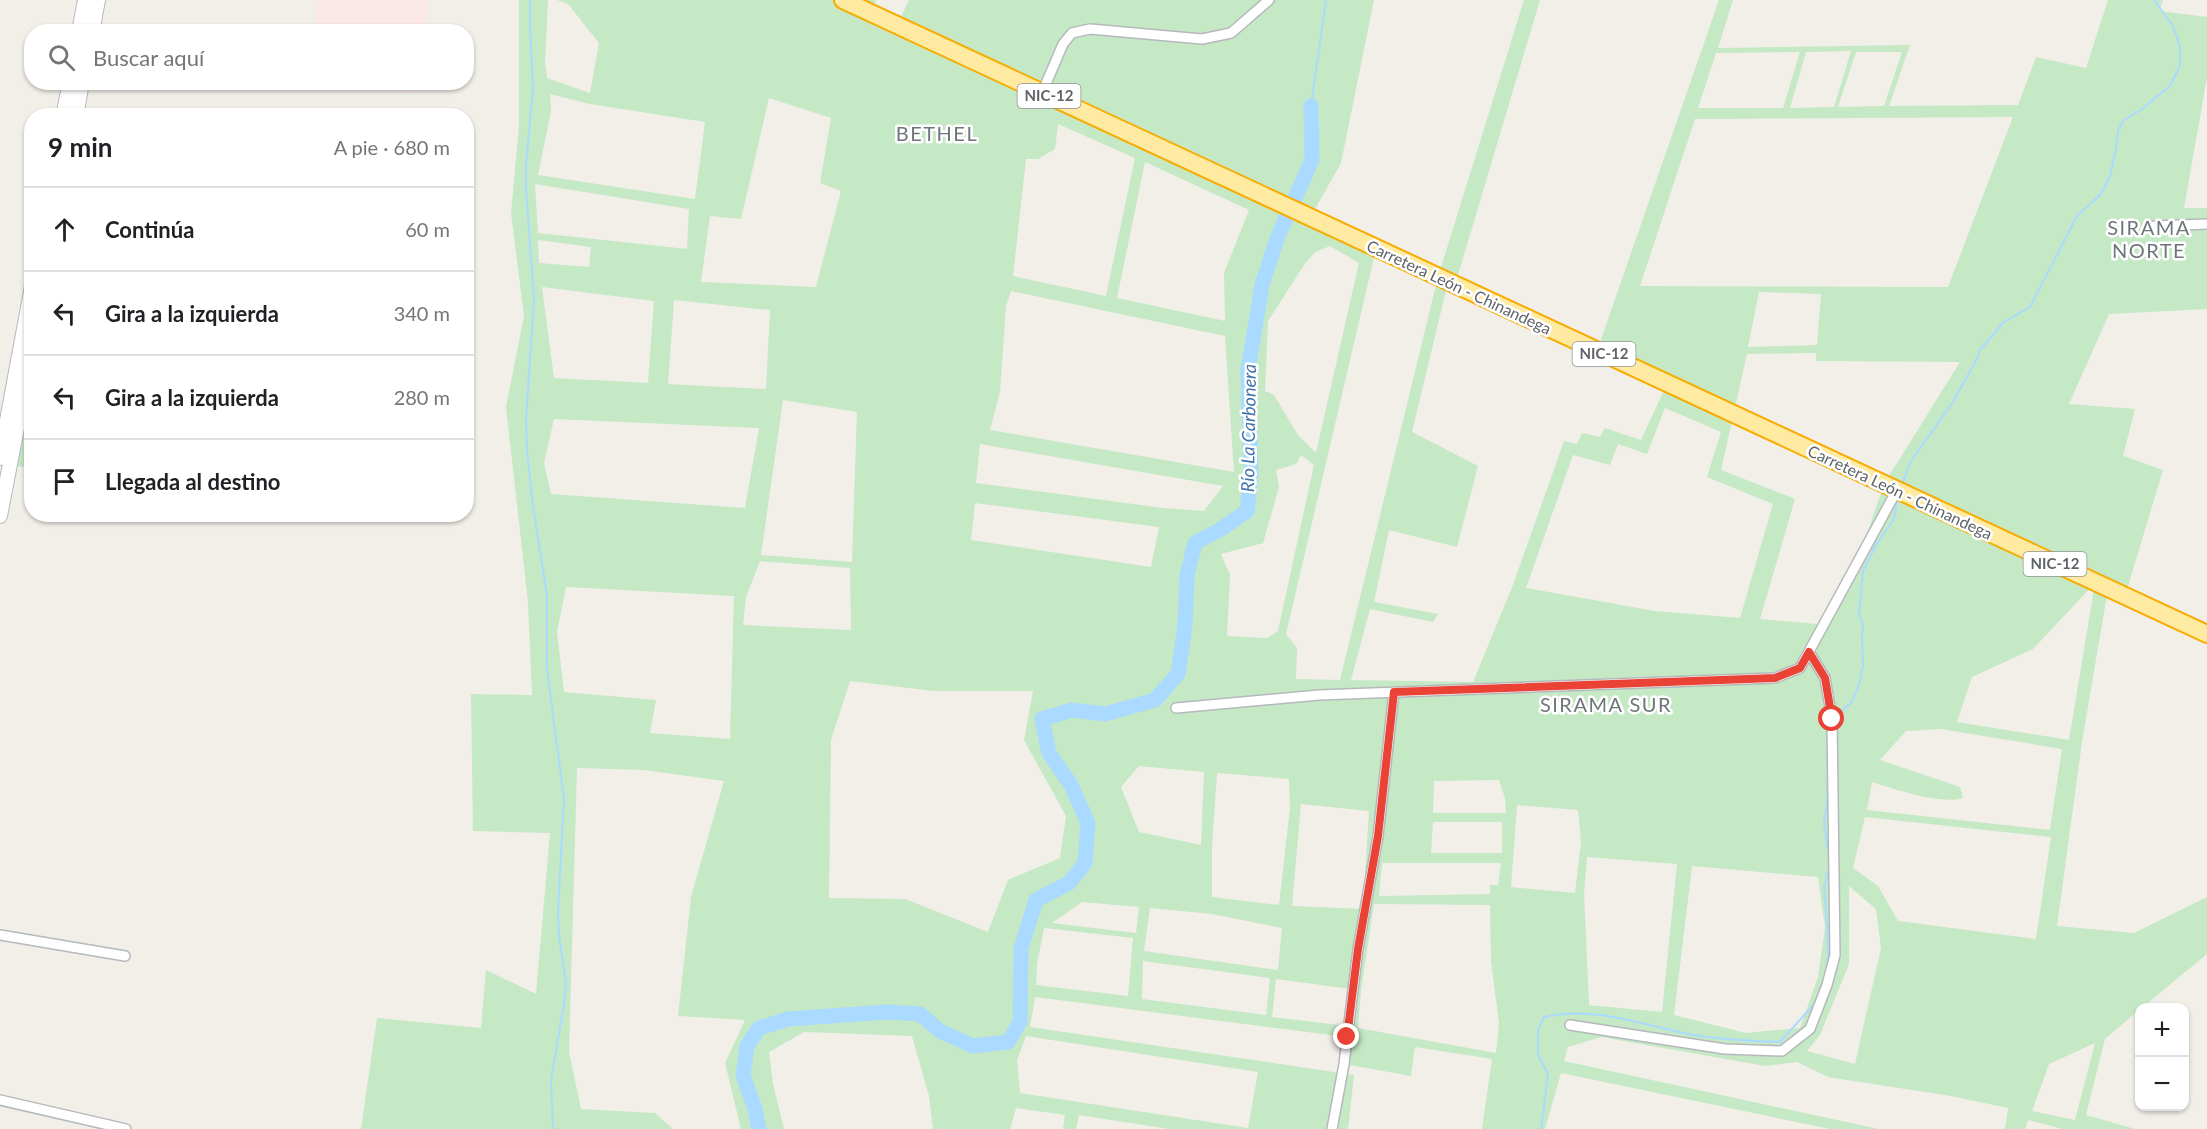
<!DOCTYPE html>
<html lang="es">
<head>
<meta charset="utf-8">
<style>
  body { margin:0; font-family:Lato,sans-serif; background:#f6f6f6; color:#202124 }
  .controls { position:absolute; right:18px; bottom:18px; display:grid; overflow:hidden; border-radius:12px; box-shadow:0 2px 4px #0004 }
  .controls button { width:54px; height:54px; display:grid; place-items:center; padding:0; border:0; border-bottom:2px solid #e0e0e0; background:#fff; color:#202124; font:30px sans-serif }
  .stop { position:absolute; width:18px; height:18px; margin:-14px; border:4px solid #ea4335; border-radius:50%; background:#fff }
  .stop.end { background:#ea4335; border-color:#fff; box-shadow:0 2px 6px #0008 }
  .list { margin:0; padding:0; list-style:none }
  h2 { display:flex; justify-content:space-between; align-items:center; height:78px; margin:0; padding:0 24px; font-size:26px }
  h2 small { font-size:20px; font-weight:400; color:#757577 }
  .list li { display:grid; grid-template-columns:39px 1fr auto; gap:18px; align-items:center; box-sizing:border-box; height:84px; padding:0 24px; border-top:2px solid #e0e0e0 }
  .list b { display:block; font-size:22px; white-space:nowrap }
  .list em { font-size:20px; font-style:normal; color:#757577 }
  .icon { flex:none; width:33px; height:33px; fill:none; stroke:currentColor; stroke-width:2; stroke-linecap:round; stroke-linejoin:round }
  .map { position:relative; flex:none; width:2207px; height:1129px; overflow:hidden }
  .search { position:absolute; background:#fff; box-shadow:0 2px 4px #0004; left:24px; top:24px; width:450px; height:66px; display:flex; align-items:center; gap:15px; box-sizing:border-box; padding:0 21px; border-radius:24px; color:#757577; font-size:22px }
  .panel { position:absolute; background:#fff; box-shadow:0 2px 4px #0004; left:24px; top:108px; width:450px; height:414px; border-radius:24px }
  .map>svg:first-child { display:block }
  .medical { fill:#fce8e6 }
  .green { fill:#c5e8c5; fill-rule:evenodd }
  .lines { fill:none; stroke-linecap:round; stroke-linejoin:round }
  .stream { stroke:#aadaff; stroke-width:2 }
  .river { stroke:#aadaff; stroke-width:15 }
  .minor-casing { stroke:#b5b8bc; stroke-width:12 }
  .secondary-casing { stroke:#b6babf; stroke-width:16 }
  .trunk-casing { stroke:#f9ab00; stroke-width:20 }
  .minor { stroke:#fff; stroke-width:9 }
  .secondary { stroke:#fff; stroke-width:14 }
  .trunk { stroke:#feeaa1; stroke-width:16 }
  .route { stroke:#ea4335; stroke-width:8 }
  .labels { text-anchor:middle; stroke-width:5; stroke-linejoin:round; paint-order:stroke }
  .shield { fill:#fff; stroke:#8f9295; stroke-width:1.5 }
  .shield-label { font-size:15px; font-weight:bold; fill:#5f6368 }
  .street-label { font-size:16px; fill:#5f6368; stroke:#fff }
  .water-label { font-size:18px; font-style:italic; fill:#4174aa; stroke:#fff }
  .quarter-label { font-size:20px; letter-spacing:1.5px; fill:#70757a; stroke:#fff }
</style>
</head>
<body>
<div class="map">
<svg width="2207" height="1129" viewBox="0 0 2207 1129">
  <rect width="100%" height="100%" fill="#f1efe8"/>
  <path class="medical" d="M319 0H429L424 31H314Z
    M344 83H417L415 93Z"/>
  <path class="green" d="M519 0H548L545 63 547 78 590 93 599 43 568 4 557 0H876L871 13 897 25 909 0H1374L1341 163 1310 218 1376 249 1286 634 1297 648 1296 679 1340 680 1438 277 1524 0H1540L1455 285 1448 282 1412 432 1478 466 1457 547 1389 530 1374 602 1438 614 1433 622 1370 609 1351 680 1473 682 1513 585 1564 441 1577 444 1582 433 1600 437 1605 428 1641 440 1667 384 1597 351 1719 0H1733L1718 48 1910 45 1889 106 2018 105 2036 57 2086 68 2108 0H2163L2159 11 2207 17V77L2184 208H2207V309L2109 314 2069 404 2135 409 2123 456 2163 470 2125 596 2108 589 2082 742 2057 926 2134 933 2207 897V954L2143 1007 2140 1008 2139 1010 2105 1039 2086 1115 2135 1129H2063L2028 1120 2025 1129H2005L2008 1108 1951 1096 1828 1077 1797 1062 1765 1066 1601 1037 1568 1047 1564 1061 1879 1129H1830L1561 1073 1545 1129H1482L1492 1059 1415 1047 1411 1076 1344 1064 1346 1037 1035 997 1030 1027 1354 1075 1348 1129H1169L1079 1115 1076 1129H1063L1065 1115 1016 1108 1010 1129H933L929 1096 912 1036 804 1032 769 1052 773 1084 784 1129H741L725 1063 745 1020 678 1016 691 897 724 781 644 770 577 768 569 1052 581 1109 655 1113 673 1129H361L377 1018 481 1028 486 970 536 994 550 833 473 831 471 694 532 695 528 602 506 407 524 316 511 213 519 126ZM1851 51 1834 107 1790 108 1806 52ZM1800 52 1783 108H1698L1716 53ZM1856 52H1902L1884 106 1838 107ZM550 94 590 104 705 122 695 199 538 175 551 111ZM769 98 831 118 820 183 841 191 816 287 701 282 710 216 741 219ZM2013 117 1948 287 1640 286 1695 119ZM1058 124 1135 158 1106 296 1013 276 1026 159H1038L1055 149ZM1145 162 1249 210 1224 273 1225 321 1117 298ZM535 184 689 209 687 249 538 233ZM538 240 591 247 589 267 539 263ZM1330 246 1359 263 1316 453 1298 435 1274 395 1265 391 1268 321 1304 265 1315 252ZM542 287 654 301 648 383 554 378ZM1011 291 1225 336 1234 472 990 430 1000 392 1006 306ZM1759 292 1821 294 1817 345 1748 347ZM674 300 770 310 766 389 668 384ZM1816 353V361L1960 362 1884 484 1858 560 1818 624 1760 619 1795 499 1721 470 1747 354ZM783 400 857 412 852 562 761 555ZM1665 408 1721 432 1707 477 1773 504 1740 618 1655 611 1526 588 1573 455 1610 465 1618 444 1647 454ZM554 419 759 428 745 508 551 494 544 463ZM980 444 1223 486 1204 511 1163 508 976 483ZM1301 455 1314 465 1278 631 1267 638 1227 636 1230 575 1221 554 1263 543 1279 487 1276 470 1296 464ZM975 503 1159 527 1151 567 971 540ZM760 561 850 568 851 630 743 625 746 597ZM2095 583 2069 740 1957 722 1972 677 2033 649ZM566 587 734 596 730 739 650 733 656 700 564 692 557 632ZM850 681 934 691H1033L1024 740 1066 816 1060 858 1008 880 988 932 905 899 829 898 831 740ZM1941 729 2062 749 2050 830 1867 810 1872 782C1895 789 1940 805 1963 798L1960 787 1880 760 1906 731ZM1139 766 1204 772 1201 845 1139 832 1121 787ZM1217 773 1289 779 1290 808 1279 905 1212 897V847ZM1499 780 1505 798 1506 813H1433L1434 781ZM1301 804 1369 811 1363 909 1292 906ZM1517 805 1578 810 1581 842 1575 893 1511 887ZM1865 817 2051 837 2036 939 1898 921 1878 886 1853 868ZM1433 822H1502V853H1431ZM1587 857 1677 864 1662 1012 1589 1005 1584 894ZM1382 863H1501L1498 885H1490V894L1379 896ZM1692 866 1818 877 1825 927 1818 977 1800 1028 1746 1033 1674 1015ZM1849 886 1876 909 1881 948 1855 1064 1807 1051 1820 1035 1849 964ZM1082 902 1139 907 1136 933 1052 923ZM1374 904 1490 905 1491 961 1499 1023 1496 1053 1358 1028 1361 990ZM1150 908 1212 914 1282 928 1278 970 1144 951ZM1044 928 1133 938 1128 996 1036 985 1037 964ZM1143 961 1270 978 1266 1015 1142 999ZM1276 979 1351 989 1347 1026 1272 1017ZM1026 1036 1258 1072 1248 1128 1020 1093 1017 1060ZM2095 1043 2075 1120 2032 1111 2049 1064Z
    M31 350V468L10 465Z"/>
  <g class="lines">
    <path class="stream" d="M530 0V26L533 87 526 166V189L534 299 526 419 527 451 533 506 547 596V669L564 799 558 912 559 936 566 983 564 1004 551 1080 553 1129
      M1311 106 1326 0
      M1902 485 1911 461 1953 402 1978 357 1980 350 2004 322 2030 307 2077 216 2101 194 2110 177 2116 148 2118 130 2124 120 2142 109 2170 86 2180 66V46L2173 26 2154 0
      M1835 717 1852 702 1860 682 1863 665 1862 638 1863 626 1859 612 1863 571 1876 545 1894 519 1898 496
      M1826 974 1828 956 1827 926 1824 887 1830 864 1824 823 1827 804 1828 760
      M1541 1129 1548 1074 1538 1055V1030L1544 1017C1593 1005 1646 1026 1693 1035 1722 1040 1751 1041 1780 1042L1816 1002"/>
    <path class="river" d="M759 1129 755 1109 743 1075 747 1046 759 1028 788 1019 887 1012 920 1014 940 1031 973 1046 1008 1042 1020 1022 1021 948 1036 900 1069 883 1085 863 1088 823 1071 785 1049 753 1042 719 1072 710 1105 714 1155 700 1178 674 1185 626 1187 575 1195 543 1221 529 1247 511 1251 473 1248 370 1262 285 1278 236 1312 160 1311 106"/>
    <defs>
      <path id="minor" d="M1042 93 1063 44 1072 33 1090 29 1202 39 1231 33 1269 0
        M2154 226 2207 224
        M1176 708 1319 695 1775 678 1800 668 1897 490
        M0 935 125 956
        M1570 1025 1725 1049 1782 1051 1810 1029 1827 985 1835 955 1832 719 1825 678 1809 652
        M0 1100 126 1129
        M1332 1129 1344 1064 1358 949 1378 836 1394 692"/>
      <path id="secondary" d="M79 32 85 0
        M92 32 98 0
        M63 116 70 82
        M76 116 82 82
        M0 458 32 286
        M0 516 32 350"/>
      <path id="trunk" d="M843 0 2207 634"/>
    </defs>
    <use href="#minor" class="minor-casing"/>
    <use href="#secondary" class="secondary-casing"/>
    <use href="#trunk" class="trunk-casing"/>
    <use href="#minor" class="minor"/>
    <use href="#secondary" class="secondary"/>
    <use href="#trunk" class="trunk"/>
  </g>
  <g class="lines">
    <path class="route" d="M1347 1037 1358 949 1378 836 1394 692 1775 678 1800 668 1809 652 1825 678 1832 719"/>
  </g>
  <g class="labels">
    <g class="shield">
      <rect x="1017.5" y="84" width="63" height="24" rx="4.5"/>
      <rect x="1572.5" y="342" width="63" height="24" rx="4.5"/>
      <rect x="2023.5" y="552" width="63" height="24" rx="4.5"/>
    </g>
    <g class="shield-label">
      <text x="1049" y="101">NIC-12</text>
      <text x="1604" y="359">NIC-12</text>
      <text x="2055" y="569">NIC-12</text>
    </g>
    <g class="street-label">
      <text transform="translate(1459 287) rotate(25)" y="6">Carretera León - Chinandega</text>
      <text transform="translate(1900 492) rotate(25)" y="6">Carretera León - Chinandega</text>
    </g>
    <g class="water-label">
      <text transform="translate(1249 428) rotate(-89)" y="6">Río La Carbonera</text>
    </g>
    <g class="quarter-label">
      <text x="937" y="141">BETHEL</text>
      <text x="2149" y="235">SIRAMA<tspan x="2149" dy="23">NORTE</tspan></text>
      <text x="1606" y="712">SIRAMA SUR</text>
    </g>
  </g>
</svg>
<div class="controls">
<button>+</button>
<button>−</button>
</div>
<div class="stop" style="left:1832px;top:719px"></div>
<div class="stop end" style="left:1347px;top:1037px"></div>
<div class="search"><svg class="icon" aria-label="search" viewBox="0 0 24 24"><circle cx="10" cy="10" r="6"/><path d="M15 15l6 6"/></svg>Buscar aquí</div>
<section class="panel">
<h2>9 min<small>A pie · 680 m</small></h2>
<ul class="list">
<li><svg class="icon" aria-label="ahead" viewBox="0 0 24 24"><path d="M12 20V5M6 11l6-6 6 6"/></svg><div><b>Continúa</b></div><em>60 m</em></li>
<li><svg class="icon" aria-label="left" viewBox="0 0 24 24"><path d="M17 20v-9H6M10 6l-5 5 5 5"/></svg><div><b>Gira a la izquierda</b></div><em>340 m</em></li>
<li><svg class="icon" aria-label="left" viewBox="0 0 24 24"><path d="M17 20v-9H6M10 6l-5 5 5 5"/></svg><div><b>Gira a la izquierda</b></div><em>280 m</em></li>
<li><svg class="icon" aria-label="arrive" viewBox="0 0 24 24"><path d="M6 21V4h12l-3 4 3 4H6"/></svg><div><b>Llegada al destino</b></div></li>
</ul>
</section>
</div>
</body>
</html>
